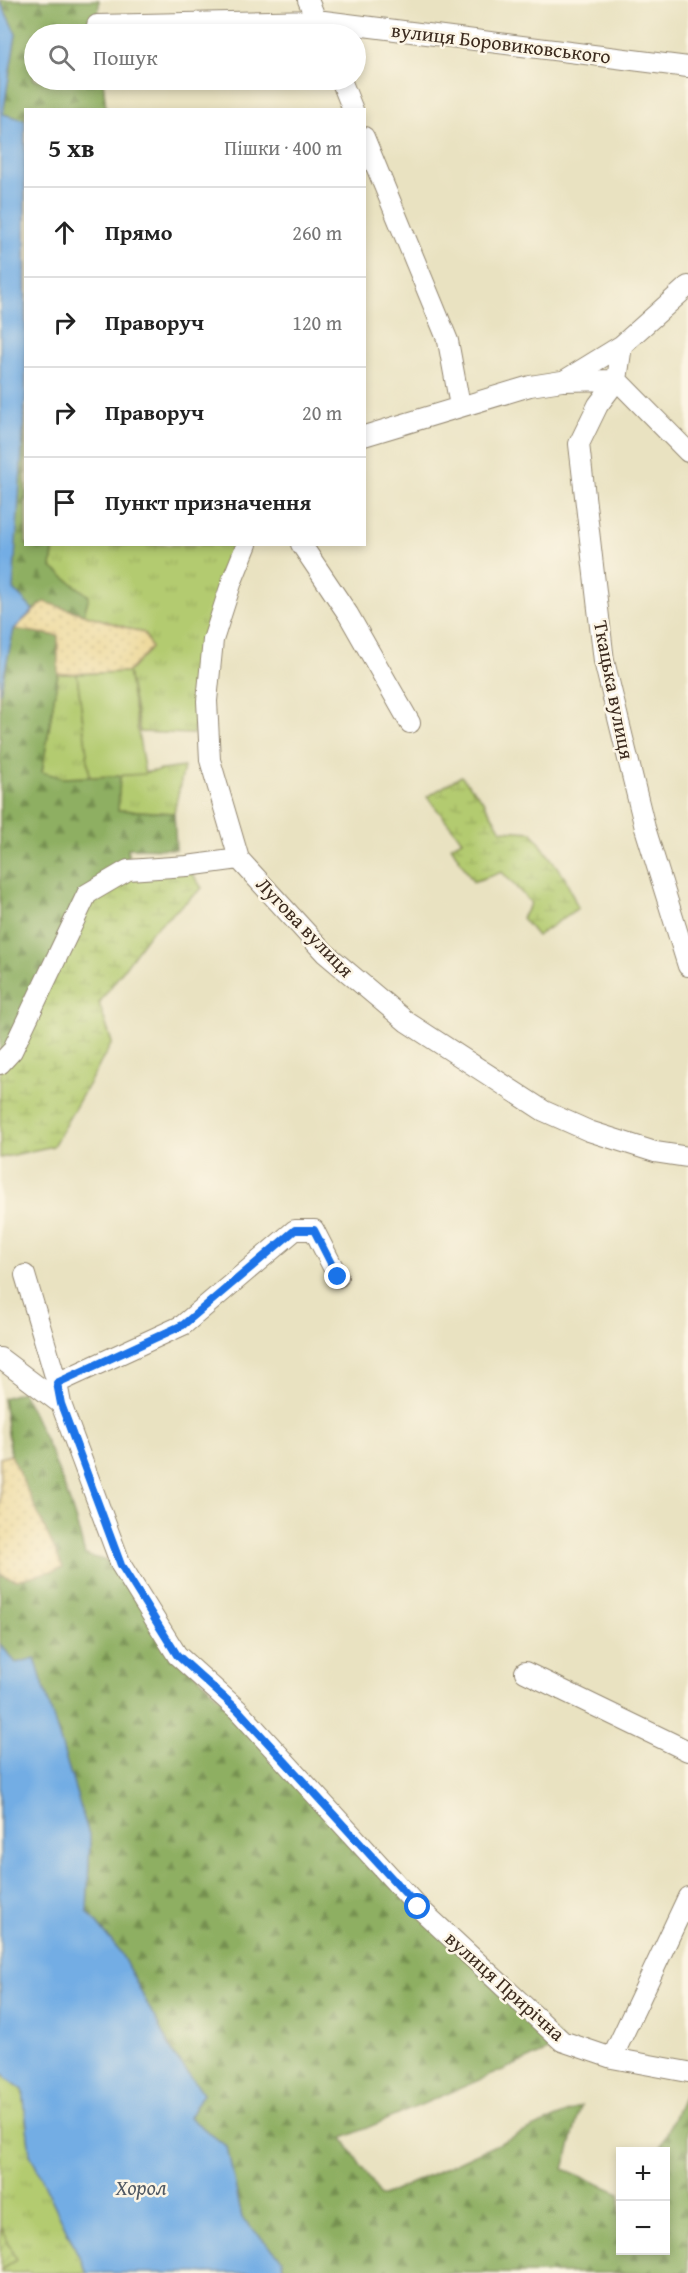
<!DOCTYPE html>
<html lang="uk">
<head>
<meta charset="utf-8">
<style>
  body { margin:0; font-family:"Gentium Book Plus",serif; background:#f2f2f2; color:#222 }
  .controls { position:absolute; right:18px; bottom:18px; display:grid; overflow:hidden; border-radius:0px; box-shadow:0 3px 9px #0003 }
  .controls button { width:54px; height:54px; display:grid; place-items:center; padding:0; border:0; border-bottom:2px solid #e0e0e0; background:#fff; color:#222; font:30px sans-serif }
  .stop { position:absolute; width:18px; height:18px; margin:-14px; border:4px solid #1a73e8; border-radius:50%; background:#fff }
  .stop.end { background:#1a73e8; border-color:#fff; box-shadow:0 2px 6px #0008 }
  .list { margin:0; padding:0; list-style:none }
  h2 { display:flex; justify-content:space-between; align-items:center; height:78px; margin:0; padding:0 24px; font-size:26px }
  h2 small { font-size:20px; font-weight:400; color:#767676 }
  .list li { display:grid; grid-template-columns:39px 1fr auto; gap:18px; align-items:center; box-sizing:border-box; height:90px; padding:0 24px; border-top:2px solid #e0e0e0 }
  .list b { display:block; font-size:22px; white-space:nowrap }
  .list em { font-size:20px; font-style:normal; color:#767676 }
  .icon { flex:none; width:33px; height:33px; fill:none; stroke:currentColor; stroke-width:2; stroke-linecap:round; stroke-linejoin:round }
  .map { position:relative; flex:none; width:688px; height:2273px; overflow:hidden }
  .search { position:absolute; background:#fff; box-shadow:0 3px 9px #0003; left:24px; top:24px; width:342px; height:66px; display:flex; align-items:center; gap:15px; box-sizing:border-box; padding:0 21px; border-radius:33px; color:#767676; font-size:22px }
  .panel { position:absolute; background:#fff; box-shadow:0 3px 9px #0003; left:24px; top:108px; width:342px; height:438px; border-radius:0px }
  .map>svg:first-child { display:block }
  .grass { fill:url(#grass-tufts); stroke:#777a47; stroke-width:1.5 }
  .forest { fill:url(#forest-firs); stroke:#646c40; stroke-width:1.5 }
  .wetland { fill:url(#wetland-marsh); stroke:#777a47; stroke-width:1.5 }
  .sand { fill:url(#sand-dots); stroke:#94825e; stroke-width:1.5 }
  .garden { fill:url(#garden-furrows); stroke:#777a47; stroke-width:1.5 }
  .pitch { fill:#b3cb70; stroke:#777a47; stroke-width:1.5 }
  .water { fill:#73ade4; stroke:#576c81; stroke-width:1.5 }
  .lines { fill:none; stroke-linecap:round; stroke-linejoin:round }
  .minor-casing { stroke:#928670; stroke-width:22 }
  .minor { stroke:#fff; stroke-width:20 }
  .route { stroke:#1a73e8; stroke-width:8 }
  .labels { text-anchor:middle; stroke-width:5; stroke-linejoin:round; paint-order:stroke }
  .street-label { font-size:20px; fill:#3b2a1e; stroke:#fcf5e5 }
  .water-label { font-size:21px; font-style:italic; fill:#4f5863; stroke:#fcf5e5 }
</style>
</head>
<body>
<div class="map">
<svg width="688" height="2273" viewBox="0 0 688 2273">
  <defs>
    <pattern id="grass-tufts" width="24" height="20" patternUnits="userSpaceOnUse" patternTransform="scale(1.5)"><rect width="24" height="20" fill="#b3cb70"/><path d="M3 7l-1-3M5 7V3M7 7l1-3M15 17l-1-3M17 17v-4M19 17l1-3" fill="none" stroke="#9bae61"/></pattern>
    <pattern id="forest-firs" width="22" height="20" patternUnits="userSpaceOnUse" patternTransform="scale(1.5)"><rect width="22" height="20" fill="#8eaf62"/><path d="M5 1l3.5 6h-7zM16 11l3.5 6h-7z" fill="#758f50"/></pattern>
    <pattern id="wetland-marsh" width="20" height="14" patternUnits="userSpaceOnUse" patternTransform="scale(1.5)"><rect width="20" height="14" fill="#b3cb70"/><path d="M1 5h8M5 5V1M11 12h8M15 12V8" fill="none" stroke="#9bae61"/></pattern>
    <pattern id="sand-dots" width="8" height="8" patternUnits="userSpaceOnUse" patternTransform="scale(1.5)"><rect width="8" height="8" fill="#eeda9e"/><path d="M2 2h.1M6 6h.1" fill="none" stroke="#cdbb88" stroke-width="1.8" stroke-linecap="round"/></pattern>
    <pattern id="garden-furrows" width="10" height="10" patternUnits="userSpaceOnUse" patternTransform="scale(1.5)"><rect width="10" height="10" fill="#b3cb70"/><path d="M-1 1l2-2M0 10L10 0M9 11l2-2" fill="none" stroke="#9bae61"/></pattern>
  </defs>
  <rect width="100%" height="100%" fill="#fcf5e5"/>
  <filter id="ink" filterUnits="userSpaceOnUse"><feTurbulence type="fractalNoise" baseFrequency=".0167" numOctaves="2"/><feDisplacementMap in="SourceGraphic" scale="12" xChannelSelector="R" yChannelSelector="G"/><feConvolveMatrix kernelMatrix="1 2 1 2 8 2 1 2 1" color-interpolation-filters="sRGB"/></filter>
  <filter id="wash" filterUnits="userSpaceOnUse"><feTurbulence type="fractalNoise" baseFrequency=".008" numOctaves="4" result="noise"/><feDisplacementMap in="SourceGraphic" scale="24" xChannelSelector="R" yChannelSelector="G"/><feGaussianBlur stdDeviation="1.35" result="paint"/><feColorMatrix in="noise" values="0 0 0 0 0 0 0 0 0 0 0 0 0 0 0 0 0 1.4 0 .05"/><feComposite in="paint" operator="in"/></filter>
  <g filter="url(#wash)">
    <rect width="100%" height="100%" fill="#e9e2c1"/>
    <path class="grass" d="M54 545H247L213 640 193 734 140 732 128 672 151 648 144 633 84 614 89 596 51 567Z
      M58 674H77L90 777 63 778 75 833 42 772Z
      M184 767 174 813 117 810 120 776Z
      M0 2073 23 2090 30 2154 87 2273H0V2270L17 2260 0 2226Z"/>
    <path class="forest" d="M0 0H99L98 34H34V80H103L106 109 26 110 25 120 3 114 16 34Z
      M25 393 26 544 54 545 51 567 89 596 84 614 44 602 33 610 13 589Z
      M14 629 58 636V674L42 772 63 778 120 776 118 810 174 813 176 849 128 848V870L0 1064V693Z
      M22 1392C50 1445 71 1497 85 1555L121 1565 177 1655 562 2041 550 2050 343 2138 381 2197 581 2106 564 2169 620 2193V2250H666V2152L659 2151 688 2086V2273H284L282 2259 242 2218 227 2147 189 2117 203 2093 174 2055 120 1952 87 1911 90 1838 35 1659 16 1663 0 1644V1574L17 1580 63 1568 11 1455 3 1398Z"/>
    <path class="wetland" d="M461 776 481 798 501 830 532 832 565 878 578 908 537 936 522 918 531 903 502 872 473 882 451 846 462 840 427 797Z
      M187 866 202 888 150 933 99 1003 112 1043 53 1146 0 1158V1064L87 894 128 870Z"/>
    <path class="sand" d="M44 602 144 633 151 648 128 672 58 674V636L14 629Z
      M11 1455 63 1568 17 1580 0 1574V1458Z"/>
    <path class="garden" d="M0 2226 17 2260 0 2270Z"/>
    <path class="pitch" d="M128 672 145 774 90 777 77 674Z"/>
    <path class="water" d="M0 1 16 34 3 114 25 120 26 393 13 589 33 610 14 629 0 693Z
      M0 1644 16 1663 35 1658 90 1838 87 1911 120 1952 174 2055 203 2093 189 2117 227 2147 242 2218 282 2259 283 2273H87L30 2154 23 2090 0 2073Z"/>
  </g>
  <g filter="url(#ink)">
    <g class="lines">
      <defs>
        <path id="minor" d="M308 0 320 29
          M97 25 316 20 688 67
          M341 80 353 110
          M364 137 448 341 460 406
          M622 345 617 380 598 405 579 444 604 661 645 828 688 966
          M565 380 622 345 688 286
          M364 436 530 386 562 381 617 380 688 452
          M247 544 232 581 213 640 207 701 210 760 239 859 325 953 407 1022 544 1111 589 1131 655 1152 688 1157
          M301 544 348 614 410 723
          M0 1064 12 1051 87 894 128 870 187 866 239 859
          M25 1275 57 1383
          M0 1358 61 1404 121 1565 177 1655 238 1710 418 1907 562 2041 612 2058 688 2072
          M61 1404 57 1383 183 1325 295 1230H314L338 1277
          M525 1672 688 1751
          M612 2058 688 1897"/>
      </defs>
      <use href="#minor" class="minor-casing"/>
      <use href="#minor" class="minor"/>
    </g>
  </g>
  <g class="lines" filter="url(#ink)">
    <path class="route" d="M338 1277 314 1230H295L183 1325 57 1383 61 1404 121 1565 177 1655 238 1710 418 1907"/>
  </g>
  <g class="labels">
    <g class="street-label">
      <text transform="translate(501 43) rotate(7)" y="7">вулиця Боровиковського</text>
      <text transform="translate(614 690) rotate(79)" y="7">Ткацька вулиця</text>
      <text transform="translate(305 927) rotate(46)" y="7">Лугова вулиця</text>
      <text transform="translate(505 1986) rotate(42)" y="7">вулиця Прирічна</text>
    </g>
    <g class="water-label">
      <text x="141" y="2195">Хорол</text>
    </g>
  </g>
</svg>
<div class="controls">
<button>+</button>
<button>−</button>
</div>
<div class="stop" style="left:418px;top:1907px"></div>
<div class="stop end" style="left:338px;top:1277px"></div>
<div class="search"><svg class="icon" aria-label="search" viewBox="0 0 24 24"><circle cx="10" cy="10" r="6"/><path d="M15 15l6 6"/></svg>Пошук</div>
<section class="panel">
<h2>5 хв<small>Пішки · 400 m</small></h2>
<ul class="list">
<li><svg class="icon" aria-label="ahead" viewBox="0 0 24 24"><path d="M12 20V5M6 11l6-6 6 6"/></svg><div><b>Прямо</b></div><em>260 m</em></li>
<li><svg class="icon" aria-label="right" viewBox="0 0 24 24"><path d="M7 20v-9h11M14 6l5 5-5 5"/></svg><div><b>Праворуч</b></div><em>120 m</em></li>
<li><svg class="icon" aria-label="right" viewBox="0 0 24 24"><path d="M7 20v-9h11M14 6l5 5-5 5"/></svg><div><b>Праворуч</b></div><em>20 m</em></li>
<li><svg class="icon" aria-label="arrive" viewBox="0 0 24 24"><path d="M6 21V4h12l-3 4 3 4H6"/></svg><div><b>Пункт призначення</b></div></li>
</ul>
</section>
</div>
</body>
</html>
